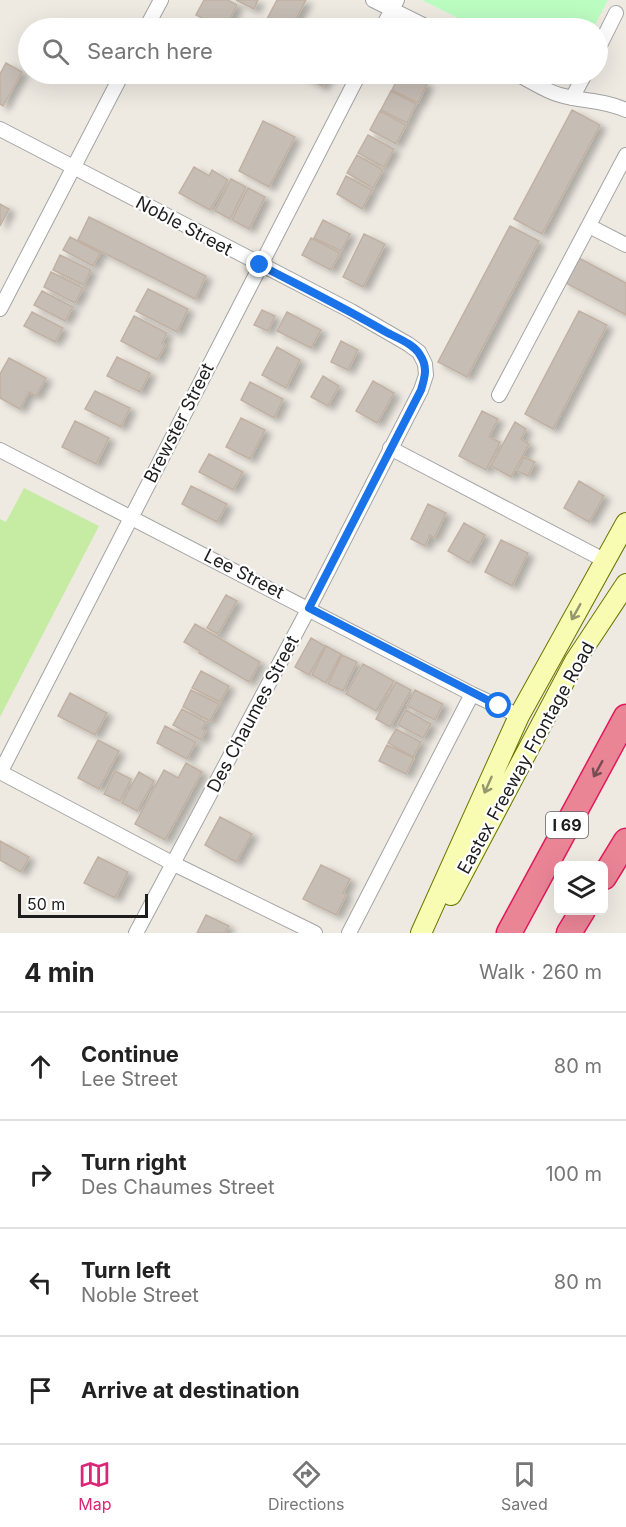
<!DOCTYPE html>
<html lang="en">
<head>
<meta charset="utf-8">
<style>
  body { margin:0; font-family:Inter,sans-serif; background:#f2f2f2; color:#222 }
  .controls { position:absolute; right:18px; bottom:18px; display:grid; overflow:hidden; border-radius:9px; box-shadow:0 6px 24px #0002 }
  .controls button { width:54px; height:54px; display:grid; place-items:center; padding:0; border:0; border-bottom:2px solid #e0e0e0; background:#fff; color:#222; font:30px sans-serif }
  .scale { position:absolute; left:18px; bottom:15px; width:130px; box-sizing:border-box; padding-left:6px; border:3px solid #1d1d1d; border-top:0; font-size:16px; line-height:21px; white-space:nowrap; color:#1d1d1d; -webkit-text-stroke:4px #fff; paint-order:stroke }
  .stop { position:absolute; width:18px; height:18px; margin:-14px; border:4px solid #1a73e8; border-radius:50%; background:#fff }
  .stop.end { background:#1a73e8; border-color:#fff; box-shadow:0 2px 6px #0008 }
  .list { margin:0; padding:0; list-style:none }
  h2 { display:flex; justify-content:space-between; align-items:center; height:78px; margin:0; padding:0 24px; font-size:26px }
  h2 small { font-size:20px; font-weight:400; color:#767676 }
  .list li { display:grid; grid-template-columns:39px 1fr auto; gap:18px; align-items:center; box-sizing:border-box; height:108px; padding:0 24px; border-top:2px solid #e0e0e0 }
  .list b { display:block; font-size:22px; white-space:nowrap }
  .list p { margin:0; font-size:20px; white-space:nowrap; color:#767676 }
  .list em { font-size:20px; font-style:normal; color:#767676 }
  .icon { flex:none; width:33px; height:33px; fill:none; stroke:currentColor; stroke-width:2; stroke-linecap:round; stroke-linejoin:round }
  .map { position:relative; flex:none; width:626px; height:933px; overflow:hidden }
  .search { position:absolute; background:#fff; box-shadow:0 6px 24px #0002; left:18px; right:18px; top:18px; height:66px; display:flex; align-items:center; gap:15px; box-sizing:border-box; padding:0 21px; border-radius:33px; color:#767676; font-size:22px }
  .sheet { height:510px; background:#fff }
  nav { display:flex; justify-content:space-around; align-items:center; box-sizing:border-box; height:84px; border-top:2px solid #e0e0e0; background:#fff; font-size:16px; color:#767676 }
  nav a { display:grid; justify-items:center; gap:3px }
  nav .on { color:#db2777 }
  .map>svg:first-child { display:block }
  .grass { fill:#c6eca4 }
  .park { fill:#bbfcc1 }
  .building { fill:#c6bdb5; stroke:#c1b1a3; stroke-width:1.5; filter:url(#shadow) }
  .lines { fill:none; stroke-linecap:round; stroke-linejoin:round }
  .minor-casing { stroke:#a4a4a4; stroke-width:16 }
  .secondary-casing { stroke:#697700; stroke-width:22 }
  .motorway-casing { stroke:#e01b5c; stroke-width:27 }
  .minor { stroke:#fff; stroke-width:14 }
  .secondary { stroke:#f8fcb2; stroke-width:20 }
  .motorway { stroke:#ea8596; stroke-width:24 }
  .oneway { stroke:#95986f }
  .oneway2 { stroke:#794c53 }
  .route { stroke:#1a73e8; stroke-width:8 }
  .labels { text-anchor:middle; stroke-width:4.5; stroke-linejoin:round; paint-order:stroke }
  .shield { fill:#fff; stroke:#616161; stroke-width:1.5 }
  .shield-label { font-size:16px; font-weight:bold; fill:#1d1d1d }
  .street-label { font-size:18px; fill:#1d1d1d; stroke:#fff }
</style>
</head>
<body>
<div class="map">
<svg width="626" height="933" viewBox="0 0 626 933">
  <defs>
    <filter id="shadow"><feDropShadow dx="6" dy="4" stdDeviation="3" flood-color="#0004"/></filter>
  </defs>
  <rect width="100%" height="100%" fill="#eeeae2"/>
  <path class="grass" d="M24 488 99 526 0 717V519L6 522Z"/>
  <path class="park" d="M422 0H608L593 28H478Z"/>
  <path class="building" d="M204 0H228L237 5 225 28H221L196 15Z
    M236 0H258L254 9Z
    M277 0H306L291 28H286L267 19Z
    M6 63 22 72 3 106 0 104V74Z
    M300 74H329L322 86Z
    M400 74H407L427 84 418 103 392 90Z
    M391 91 416 104 407 123 381 110Z
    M572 110 600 125 542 234 514 219Z
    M380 111 406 125 396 144 370 130Z
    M263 121 295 137 269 187 239 171Z
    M368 135 394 149 384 167 358 153Z
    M357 155 383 170 373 188 347 173Z
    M194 167 209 176 212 170 228 180 210 210 179 193Z
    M346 176 372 190 362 209 337 194Z
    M231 179 246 187 230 219 215 211Z
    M248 188 265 197 249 229 232 220Z
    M0 204 9 209 0 226Z
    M89 217 206 276 195 299 78 240Z
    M323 220 350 234 341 251 314 238Z
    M510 226 539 241 467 377 438 362Z
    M364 234 385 244 363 287 343 277Z
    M70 237 100 253 93 266 63 250Z
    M311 238 340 253 331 270 302 255Z
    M60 255 91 270 84 285 53 270Z
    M577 257 626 283V315L564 282Z
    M51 272 83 288 75 303 44 287Z
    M148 289 188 309 177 332 136 311Z
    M42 291 73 307 65 321 34 305Z
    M262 310 275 316 268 331 254 325Z
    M579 311 607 325 553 429 525 414Z
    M32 312 63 328 55 342 24 326Z
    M287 312 321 330 311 348 277 331Z
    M134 316 167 333 162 343 165 345 157 360 121 341Z
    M341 341 358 350 348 370 331 362Z
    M277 347 300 360 286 388 262 375Z
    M117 357 150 373 140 392 107 376Z
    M9 358 46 378 36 396 29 392 20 409 0 398V374Z
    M323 376 339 386 328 406 311 397Z
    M373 381 394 393 377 423 356 411Z
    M250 382 283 399 274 418 241 400Z
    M95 391 130 408 121 427 85 409Z
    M482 411 498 419 489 437 500 442 486 470 459 456Z
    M241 418 265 430 250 459 226 447Z
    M75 421 109 438 96 464 62 447Z
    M515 422 526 429 521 439 529 444 511 477 491 466Z
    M209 454 243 472 233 490 199 472Z
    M524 457 535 462 528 476 517 471Z
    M579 481 604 496 589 522 564 508Z
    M191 486 227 504 217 522 182 504Z
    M428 504 446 513 434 538 430 535 425 546 411 539Z
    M464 523 485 535 469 563 448 551Z
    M501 540 528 553 512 586 485 572Z
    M226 595 237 601 218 634 207 628Z
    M195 624 260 662 249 682 199 653 200 651 184 642Z
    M311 638 325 646 309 675 295 667Z
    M326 646 341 654 326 683 312 675Z
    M342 655 357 662 343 691 328 684Z
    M363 664 394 681 376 711 346 694Z
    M201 671 229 686 220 702 192 688Z
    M396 682 411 690 390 727 376 719Z
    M191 690 219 704 210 721 183 707Z
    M415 690 443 704 435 720 407 706Z
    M70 693 107 713 95 735 58 716Z
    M182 709 206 722 202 729 206 731 201 740 173 725Z
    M406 710 431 724 423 738 398 725Z
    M165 726 196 742 187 759 157 743Z
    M396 729 421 742 413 757 388 743Z
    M98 740 119 751 99 789 78 778Z
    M387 745 414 758 406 774 379 761Z
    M186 763 202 772 165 840 135 824 164 770 178 778Z
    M115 771 131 779 120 801 104 794Z
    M139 772 154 781 137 811 122 803Z
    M220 817 252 834 236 862 205 845Z
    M0 841 29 857 21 872 0 860Z
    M98 857 128 872 115 898 84 883Z
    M321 865 350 879 343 893 346 895 336 915 303 899Z
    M206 915 229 926 225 933H197Z"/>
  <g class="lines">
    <defs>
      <path id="minor" d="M373 0 429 28
        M146 28 161 0
        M382 28 397 0
        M598 49 616 13
        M517 74C531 81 545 91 560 95 584 102 601 99 626 110
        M572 98 585 74
        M0 129 351 311 408 344 419 352 425 364 426 375 421 390 309 608 136 933
        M589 226 626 245
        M0 309 122 74
        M499 395 626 155
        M390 448 604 560
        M0 450 472 694 519 716
        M0 772 174 864 315 933
        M0 773 359 74
        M349 933 472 694"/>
      <path id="secondary" d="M451 895 575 661 626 584
        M421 933 519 716 626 523"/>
      <path id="motorway" d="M604 877 626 841
        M509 933 626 717
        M569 933 583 910"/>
    </defs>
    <use href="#minor" class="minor-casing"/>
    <use href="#secondary" class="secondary-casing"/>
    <use href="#motorway" class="motorway-casing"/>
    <use href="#minor" class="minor"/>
    <use href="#secondary" class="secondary"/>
    <use href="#motorway" class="motorway"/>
  </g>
  <defs><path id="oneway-shaft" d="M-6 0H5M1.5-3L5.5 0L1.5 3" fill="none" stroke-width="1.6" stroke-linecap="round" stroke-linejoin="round" transform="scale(1.5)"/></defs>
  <g class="oneway">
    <use href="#oneway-shaft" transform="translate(576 612) rotate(119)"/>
    <use href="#oneway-shaft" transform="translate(488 785) rotate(114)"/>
  </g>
  <use class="oneway2" href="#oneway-shaft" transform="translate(598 769) rotate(119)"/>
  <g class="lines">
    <path class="route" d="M260 265C302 287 345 308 386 332 397 338 414 344 420 355 428 367 425 377 421 390L309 608 499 706"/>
  </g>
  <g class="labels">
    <rect class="shield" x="546" y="812" width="42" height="26" rx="4.5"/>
    <g class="shield-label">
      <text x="567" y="831">I 69</text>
    </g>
    <g class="street-label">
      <text transform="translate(184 226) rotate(28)" y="6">Noble Street</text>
      <text transform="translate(179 423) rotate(-63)" y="6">Brewster Street</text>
      <text transform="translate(244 574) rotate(27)" y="6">Lee Street</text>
      <text transform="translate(253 714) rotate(-62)" y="6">Des Chaumes Street</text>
      <text transform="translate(526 758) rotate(-61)" y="6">Eastex Freeway Frontage Road</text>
    </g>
  </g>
</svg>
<div class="controls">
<button><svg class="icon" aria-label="layers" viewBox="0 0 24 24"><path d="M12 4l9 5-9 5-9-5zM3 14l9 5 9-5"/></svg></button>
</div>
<div class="scale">50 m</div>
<div class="stop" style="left:499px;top:706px"></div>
<div class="stop end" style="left:260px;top:265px"></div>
<div class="search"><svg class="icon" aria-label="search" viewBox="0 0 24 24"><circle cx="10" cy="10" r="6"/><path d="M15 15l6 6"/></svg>Search here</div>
</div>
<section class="sheet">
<h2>4 min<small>Walk · 260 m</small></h2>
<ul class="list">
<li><svg class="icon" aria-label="ahead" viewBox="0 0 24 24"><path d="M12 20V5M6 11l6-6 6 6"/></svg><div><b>Continue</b><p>Lee Street</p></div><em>80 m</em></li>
<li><svg class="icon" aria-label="right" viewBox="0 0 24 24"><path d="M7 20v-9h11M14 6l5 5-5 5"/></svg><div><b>Turn right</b><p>Des Chaumes Street</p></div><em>100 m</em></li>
<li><svg class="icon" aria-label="left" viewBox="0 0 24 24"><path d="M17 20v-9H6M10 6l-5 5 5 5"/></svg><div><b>Turn left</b><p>Noble Street</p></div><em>80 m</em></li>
<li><svg class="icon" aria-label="arrive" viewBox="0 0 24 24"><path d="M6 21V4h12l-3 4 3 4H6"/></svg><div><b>Arrive at destination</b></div></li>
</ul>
</section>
<nav>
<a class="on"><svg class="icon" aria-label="map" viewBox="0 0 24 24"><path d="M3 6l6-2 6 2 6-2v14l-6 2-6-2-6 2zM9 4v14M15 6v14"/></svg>Map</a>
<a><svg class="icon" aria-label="directions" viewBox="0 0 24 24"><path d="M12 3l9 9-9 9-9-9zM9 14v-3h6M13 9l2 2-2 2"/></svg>Directions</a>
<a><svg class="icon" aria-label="saved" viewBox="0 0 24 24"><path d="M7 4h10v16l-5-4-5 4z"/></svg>Saved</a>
</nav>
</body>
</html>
